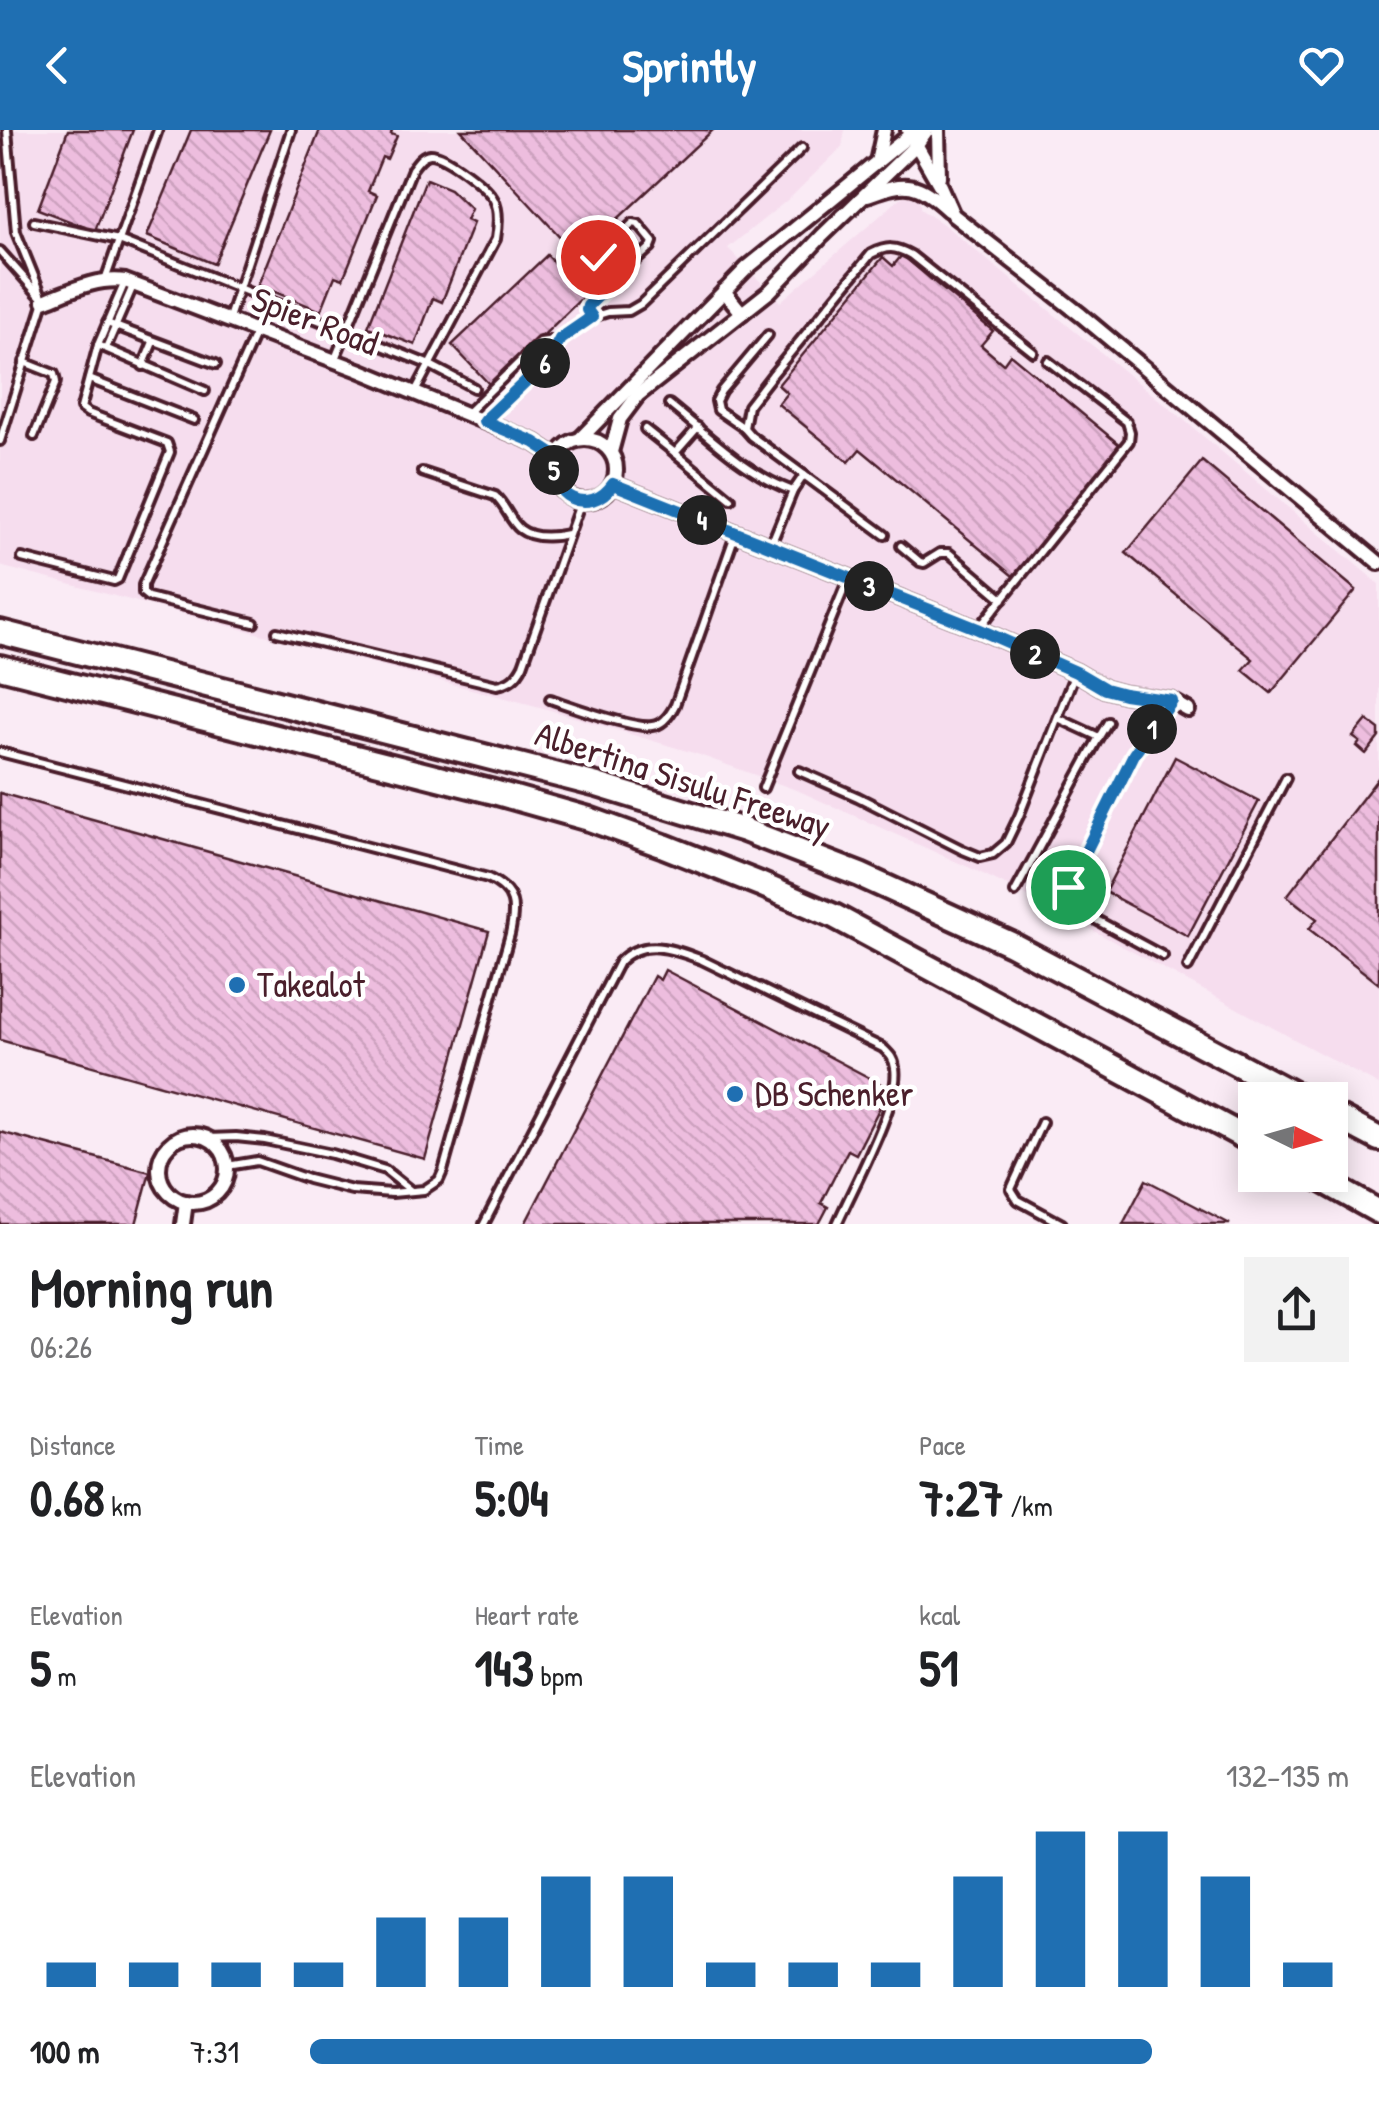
<!DOCTYPE html>
<meta charset="utf-8">
<style>
body{margin:0;font-family:"Patrick Hand",sans-serif;background:#f2f2f2;color:#202124;height:100vh;display:flex;flex-direction:column;font-size:38px;white-space:nowrap}
*{box-sizing:border-box;margin:0}
p{font-size:32px;color:#757577}
.icon{flex:none;width:55px;height:55px;fill:none;stroke:currentColor;stroke-width:2;stroke-linecap:round;stroke-linejoin:round}
.map{position:relative;height:1094px;overflow:hidden}
.panel{display:flex;flex-direction:column;background:#fff;flex:1}
.panel>*{flex:none}
.needle{width:65px;rotate:95deg}
.controls{position:absolute;left:1238px;top:952px;display:grid;gap:20px}
.controls a{display:grid;place-items:center;width:110px;height:110px;border-radius:0px;background:#fff;box-shadow:0 5px 25px #0003;font-size:50px}
.pin{position:absolute;display:grid;place-items:center;width:85px;height:85px;color:#fff;margin:-42px;border:5px solid #fff;border-radius:50%;box-shadow:0 2px 10px #0007}
.km{position:absolute;width:50px;height:50px;margin:-25px;border-radius:50%;background:#222;color:#fff;font-size:28px;line-height:50px;text-align:center}
.round{display:grid;place-items:center;flex:none;width:105px;height:105px;border-radius:0px;background:#f2f2f2}
.head{display:flex;align-items:center;justify-content:space-between;height:170px;padding:0 30px}
h1{font-size:55px;font-weight:800;line-height:75px}
.stats{display:grid;grid-template-columns:repeat(3,1fr);gap:15px;height:170px;padding:10px 30px}
.stats div{display:grid;align-content:center}
.stats b{font-size:50px;font-weight:800}
.stats small{font-size:28px;font-weight:400}
.stats p{font-size:28px}
.chart{height:280px;padding:20px 30px}
.chart p{display:flex;justify-content:space-between}
.chart svg{width:100%;height:180px;margin-top:10px;stroke:#1f6fb2;stroke-width:6}
ul{padding:0 30px;list-style:none;font-size:32px}
li{display:grid;grid-template-columns:160px 120px 1fr;align-items:center;height:75px}
li i{height:25px;border-radius:12px;background:#1f6fb2}
header{display:flex;justify-content:space-between;align-items:center;height:130px;padding:0 30px;background:#1f6fb2;color:#fff;font-size:45px;font-weight:800}
.map>svg:first-child{display:block}
.built{fill:#f6ddee}
.building{fill:url(#building-back-hatch);stroke:#4a1f2b;stroke-width:2.5}
.lines{fill:none;stroke-linecap:round;stroke-linejoin:round}
.lane-casing{stroke:#4a1f2b;stroke-width:14}
.street-casing{stroke:#4a1f2b;stroke-width:20}
.highway-casing{stroke:#4a1f2b;stroke-width:30}
.lane{stroke:#fff;stroke-width:6}
.street{stroke:#fff;stroke-width:12}
.highway{stroke:#fff;stroke-width:22}
.route-casing{stroke:#fff;stroke-width:20}
.route{stroke:#1f6fb2;stroke-width:12}
.poi-dot{fill:#1f6fb2;stroke:#fff;stroke-width:4}
.labels{text-anchor:middle;stroke-width:9;stroke-linejoin:round;paint-order:stroke}
.street-label{font-size:35px;fill:#4a1f2b;stroke:#fff}
.poi-label{font-size:35px;fill:#4a1f2b;stroke:#fff;text-anchor:start}
</style>
<header><svg class="icon" aria-label="back" viewBox="0 0 24 24"><path d="M15 5l-7 7 7 7"/></svg>Sprintly<svg class="icon" aria-label="heart" viewBox="0 0 24 24"><path d="M12 20l-8-8c-3-5 5-10 8-4 3-6 11-1 8 4z"/></svg></header>
<div class="map">
<svg width="1379" height="1094" viewBox="0 0 1379 1094">
<defs>
<pattern id="building-back-hatch" width="6" height="6" patternUnits="userSpaceOnUse" patternTransform="scale(2.5)"><rect width="6" height="6" fill="#edbdde"/><path d="M-1 5l2 2M0 0l6 6M5-1l2 2" fill="none" stroke="#cda2bf"/></pattern>
</defs>
<rect width="100%" height="100%" fill="#faebf5"/>
<filter id="ink" filterUnits="userSpaceOnUse"><feTurbulence type="fractalNoise" baseFrequency=".01" numOctaves="2"/><feDisplacementMap in="SourceGraphic" scale="20" xChannelSelector="R" yChannelSelector="G"/><feConvolveMatrix kernelMatrix="1 2 1 2 8 2 1 2 1" color-interpolation-filters="sRGB"/></filter>
<g filter="url(#ink)">
<!-- built -->
<polygon class="built" points="0,0 845,0 842,17 791,67 728,118 780,172 903,66 920,66 920,79 943,94 1178,285 1379,454 1379,955 1044,774 977,741 799,661 697,624 540,577 0,436"/>
<!-- building -->
<g class="building">
<polygon points="68,0 133,0 95,101 38,79"/>
<polygon points="191,0 270,0 214,134 147,106"/>
<polygon points="320,0 392,0 391,4 397,6 387,29 382,27 368,61 377,65 343,149 335,146 321,181 258,155"/>
<polygon points="461,0 713,0 578,126"/>
<polygon points="426,49 450,59 471,79 466,90 473,93 442,172 433,168 415,215 368,197"/>
<polygon points="547,125 585,165 491,256 452,215"/>
<polygon points="902,125 993,201 981,215 1003,234 1010,224 1121,316 1013,446 860,319 849,332 778,274 787,263 778,255 883,127 893,136"/>
<polygon points="1202,331 1356,460 1271,563 1243,540 1253,529 1126,423"/>
<polygon points="1367,590 1379,599 1379,607 1366,624 1357,616 1360,612 1353,607"/>
<polygon points="1175,627 1259,671 1188,806 1105,762"/>
<polygon points="1379,647 1379,854 1309,799 1317,789 1287,766"/>
<polygon points="0,663 489,801 425,1029 0,910"/>
<polygon points="665,840 883,955 873,973 880,977 856,1024 848,1020 821,1073 828,1077 819,1094 525,1094 654,846 660,850"/>
<polygon points="0,1002 150,1042 136,1094 0,1094"/>
<polygon points="1146,1050 1230,1094 1123,1094"/>
</g>
<g class="lines">
<defs>
<g id="lane">
<polyline points="34,92 119,110 430,235 474,258"/>
<polyline points="0,121 40,166"/>
<polyline points="105,150 158,0"/>
<polyline points="592,187 587,180 591,171 651,117 653,112 638,94 633,93 598,127 597,137 611,153"/>
<polyline points="229,188 291,0"/>
<polyline points="107,193 216,234"/>
<polyline points="98,215 205,261"/>
<polyline points="106,218 133,156"/>
<path d="M335,229L412,39C417,33 421,25 430,24C444,23 488,57 494,70C500,81 498,97 496,109L415,262"/>
<polyline points="24,232 54,244 56,252 34,306"/>
<polyline points="143,236 153,212"/>
<polyline points="89,249 194,290"/>
<path d="M669,274C708,305 746,344 793,361"/>
<polyline points="466,284 540,212 560,209 592,187 608,182 629,181 641,174 802,18"/>
<polyline points="484,291 550,228 559,210"/>
<polyline points="744,298 718,280 716,271 721,261 768,205"/>
<polyline points="645,299 675,323 698,297"/>
<polyline points="0,311 44,171 16,102 7,0"/>
<polyline points="675,323 731,369"/>
<path d="M422,342L495,366C506,376 510,391 520,399C533,409 554,407 568,404"/>
<polyline points="804,345 885,405"/>
<polyline points="901,416 920,432 924,433 940,423 949,423 1003,469"/>
<path d="M770,417L793,361L804,345L751,306L744,298L748,276L772,245L871,124C887,116 895,116 911,125L1033,222"/>
<polyline points="22,428 114,451 118,449 170,322 167,313 88,283 81,278 98,215 125,152"/>
<polyline points="254,493 148,467 143,463 143,455 256,202"/>
<polyline points="979,498 1129,311 1130,302 1127,292 1048,231"/>
<path d="M277,502L497,555C510,553 517,547 523,535L581,371"/>
<path d="M550,569C571,576 633,599 652,596C663,595 670,585 675,575L735,405"/>
<polyline points="1099,607 1108,592"/>
<path d="M0,622L488,748C516,761 516,777 510,804L443,1041L439,1050L424,1060L392,1063L352,1060L308,1049L257,1031L227,1036"/>
<polyline points="799,641 858,667 963,720 980,727 993,724 1006,713 1019,686 1075,543"/>
<polyline points="763,658 848,449"/>
<polyline points="1015,762 1099,607 1058,588"/>
<polyline points="1163,826 1076,779 1066,769 1068,757 1135,624 1171,572"/>
<polyline points="1188,837 1286,648"/>
<polyline points="1042,992 1011,1059 1018,1070 1062,1094"/>
<polyline points="208,1008 236,1007 265,1010 332,1024 385,1040 410,1060"/>
<path d="M484,1094L619,832C643,807 673,819 702,830L883,918C889,924 894,928 895,938C901,971 852,1059 837,1094"/>
</g>
<g id="street">
<polyline points="908,0 940,56 953,85 1081,185 1379,433"/>
<polyline points="938,0 939,47"/>
<polyline points="877,32 884,0"/>
<path d="M868,65C907,50 917,52 948,80"/>
<polyline points="724,161 742,183"/>
<path d="M44,171C70,161 97,147 125,151L359,240L534,312L557,327"/>
<polyline points="580,309 747,138 916,0"/>
<circle cx="585" cy="340" r="31"/>
<polyline points="611,322 620,289 638,265 770,161 822,106 917,14 927,0"/>
<polyline points="613,354 978,499 1076,542 1105,559 1124,564 1172,571 1188,580"/>
<circle cx="193" cy="1039" r="34"/>
<polyline points="183,1094 186,1072"/>
</g>
<g id="highway">
<polyline points="0,502 597,655 744,700 860,745 1011,814 1305,970"/>
<polyline points="0,537 490,661 589,689 664,716 760,754 834,786 1255,1013"/>
<polyline points="1330,983 1379,1009"/>
<polyline points="1313,1045 1379,1082"/>
</g>
</defs>
<!-- lane casing -->
<use href="#lane" class="lane-casing"/>
<!-- street casing -->
<use href="#street" class="street-casing"/>
<!-- highway casing -->
<use href="#highway" class="highway-casing"/>
<!-- lane -->
<use href="#lane" class="lane"/>
<!-- street -->
<use href="#street" class="street"/>
<!-- highway -->
<use href="#highway" class="highway"/>
</g>
</g>
<g class="lines" filter="url(#ink)">
<defs>
<path id="route" d="M598,127L597,137L611,153L588,176L587,180L592,187L560,209L550,228L484,291L534,312L557,327C545,367 590,388 613,354L978,499L1076,542L1105,559L1124,564L1172,571L1134,624L1068,757"/>
</defs>
<!-- route casing -->
<use href="#route" class="route-casing"/>
<!-- route -->
<use href="#route" class="route"/>
</g>
<!-- markers -->
<g class="poi-dot">
<circle cx="237" cy="855" r="10"/>
<circle cx="735" cy="964" r="10"/>
</g>
<g class="labels">
<!-- street labels -->
<g class="street-label">
<text transform="translate(315 191) rotate(21)" y="12">Spier Road</text>
<text transform="translate(683 650) rotate(18)" y="12">Albertina Sisulu Freeway</text>
</g>
<!-- poi labels -->
<g class="poi-label">
<text x="257" y="867">Takealot</text>
<text x="755" y="976">DB Schenker</text>
</g>
</g>
</svg>
<div class="controls">
<a><svg class="needle" viewBox="-14 -14 28 28"><path d="M0-13l5 13h-10z" fill="#e53935"/><path d="M0 13l5-13h-10z" fill="#757577"/></svg></a>
</div>
<div class="pin" style="left:1068px;top:757px;background:#1e9e55"><svg class="icon" aria-label="arrive" viewBox="0 0 24 24"><path d="M6 21V4h12l-3 4 3 4H6"/></svg></div>
<div class="pin" style="left:598px;top:127px;background:#d93025"><svg class="icon" aria-label="check" viewBox="0 0 24 24"><path d="M5 12l5 5 9-10"/></svg></div>
<b class="km" style="left:1152px;top:599px">1</b>
<b class="km" style="left:1035px;top:524px">2</b>
<b class="km" style="left:869px;top:456px">3</b>
<b class="km" style="left:702px;top:390px">4</b>
<b class="km" style="left:554px;top:340px">5</b>
<b class="km" style="left:545px;top:233px">6</b>
</div>
<section class="panel">
<div class="head"><div><h1>Morning run</h1><p>06:26</p></div><a class="round"><svg class="icon" aria-label="share" viewBox="0 0 24 24"><path d="M12 15V3M7 8l5-5 5 5M5 13v7h14v-7"/></svg></a></div>
<div class="stats">
<div><p>Distance</p><b>0.68<small> km</small></b></div>
<div><p>Time</p><b>5:04</b></div>
<div><p>Pace</p><b>7:27<small> /km</small></b></div>
</div>
<div class="stats">
<div><p>Elevation</p><b>5<small> m</small></b></div>
<div><p>Heart rate</p><b>143<small> bpm</small></b></div>
<div><p>kcal</p><b>51</b></div>
</div>
<div class="chart"><p><span>Elevation</span>132–135 m</p>
<svg viewBox="0 0 160 44" preserveAspectRatio="none"><path d="M5 44V38M15 44V38M25 44V38M35 44V38M45 44V27M55 44V27M65 44V17M75 44V17M85 44V38M95 44V38M105 44V38M115 44V17M125 44V6M135 44V6M145 44V17M155 44V38"/></svg>
</div>
<ul>
<li><b>100 m</b>7:31<i style="width:81%"></i></li>
</ul>
</section>
